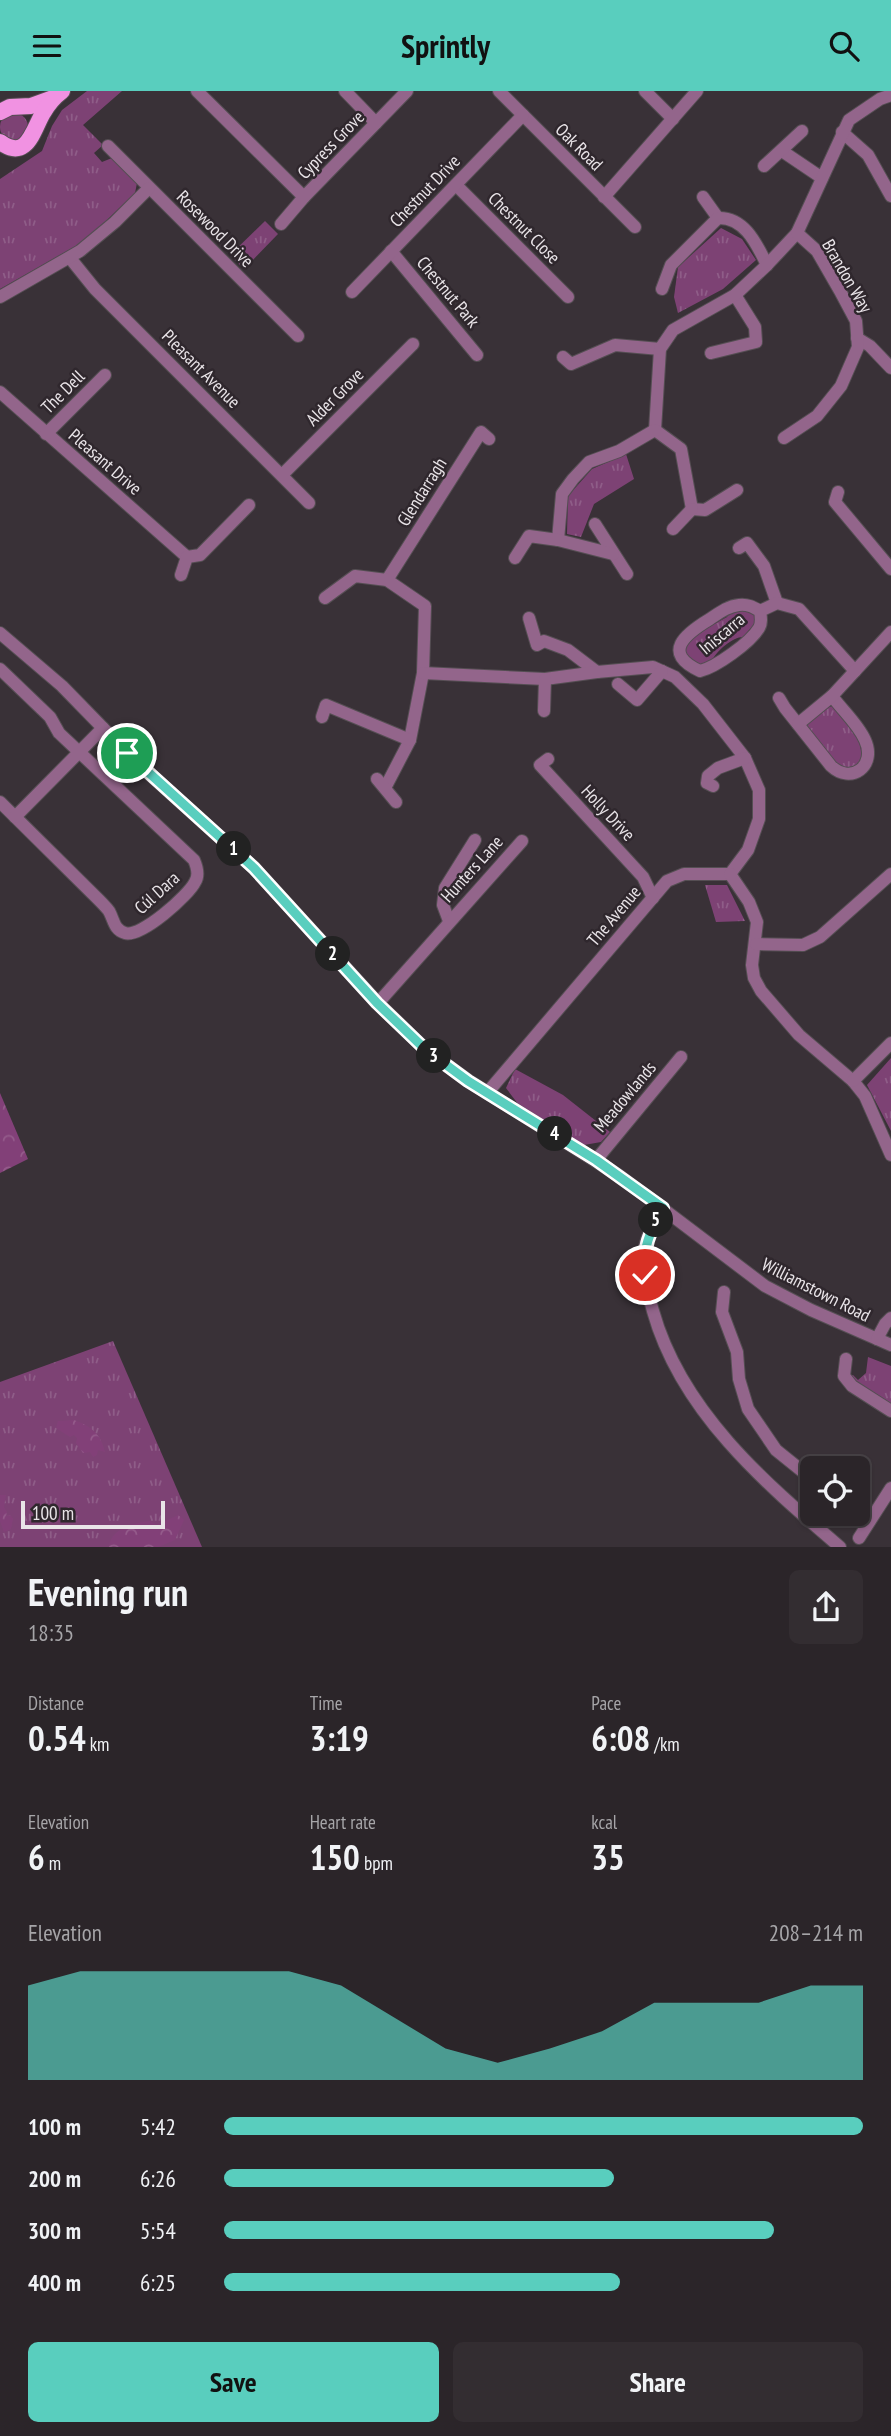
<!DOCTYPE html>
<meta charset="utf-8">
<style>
body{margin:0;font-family:"PT Sans Narrow",sans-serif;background:#332d31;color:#f1f3f6;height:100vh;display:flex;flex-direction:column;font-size:26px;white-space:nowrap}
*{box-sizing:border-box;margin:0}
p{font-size:23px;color:#a6a5a8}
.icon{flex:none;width:38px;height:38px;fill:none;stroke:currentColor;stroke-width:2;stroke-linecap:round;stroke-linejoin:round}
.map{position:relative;height:1456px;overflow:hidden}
.side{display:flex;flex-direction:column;background:#2b2529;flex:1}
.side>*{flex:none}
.controls{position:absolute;left:800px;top:1365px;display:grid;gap:14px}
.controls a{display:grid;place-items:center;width:70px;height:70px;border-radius:10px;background:#2b2529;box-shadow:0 2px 5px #0004,0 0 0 2px #474246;font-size:35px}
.scale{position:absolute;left:21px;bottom:18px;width:144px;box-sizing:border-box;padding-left:7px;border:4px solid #e9e4e8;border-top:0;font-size:19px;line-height:24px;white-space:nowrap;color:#e9e4e8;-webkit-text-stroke:5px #2f272d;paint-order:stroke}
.pin{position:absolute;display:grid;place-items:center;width:60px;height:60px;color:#fff;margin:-30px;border:4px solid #fff;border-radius:50%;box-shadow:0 2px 7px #0007}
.km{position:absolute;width:35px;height:35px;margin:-18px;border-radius:50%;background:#222;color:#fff;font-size:19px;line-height:35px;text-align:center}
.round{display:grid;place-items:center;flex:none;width:74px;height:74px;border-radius:10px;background:#332d31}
.overview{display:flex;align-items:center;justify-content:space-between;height:119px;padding:0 28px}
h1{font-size:38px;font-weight:700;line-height:52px}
.figures{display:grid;grid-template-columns:repeat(3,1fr);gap:10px;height:119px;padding:7px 28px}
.figures div{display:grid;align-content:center}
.figures b{font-size:35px;font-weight:700}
.figures small{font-size:19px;font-weight:400}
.figures p{font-size:19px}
.chart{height:196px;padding:14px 28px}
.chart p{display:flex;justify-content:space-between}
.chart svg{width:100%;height:126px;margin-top:7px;fill:#59cebe;opacity:.7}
.button{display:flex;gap:14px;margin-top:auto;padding:14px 28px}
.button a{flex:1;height:80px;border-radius:10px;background:#59cebe;color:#111;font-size:28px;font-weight:700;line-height:80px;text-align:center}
.button a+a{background:#332d31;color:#f1f3f6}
ul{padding:0 28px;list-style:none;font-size:23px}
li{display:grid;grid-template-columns:112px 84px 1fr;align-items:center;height:52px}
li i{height:18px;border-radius:9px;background:#59cebe}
header{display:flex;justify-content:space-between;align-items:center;height:91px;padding:0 28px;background:#59cebe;color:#111;font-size:32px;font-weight:700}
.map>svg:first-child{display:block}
.grass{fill:url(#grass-tufts)}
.forest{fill:url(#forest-crowns)}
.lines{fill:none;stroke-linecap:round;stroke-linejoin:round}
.minor-casing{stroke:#554e53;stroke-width:14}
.major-casing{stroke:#554e53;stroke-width:18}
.minor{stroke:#93658b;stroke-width:12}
.major{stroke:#f192e2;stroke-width:16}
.route-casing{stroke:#fff;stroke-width:14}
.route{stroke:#59cebe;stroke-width:9}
.labels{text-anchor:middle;stroke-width:5;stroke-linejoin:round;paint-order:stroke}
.street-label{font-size:18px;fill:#e9e4e8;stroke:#2f272d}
</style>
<header><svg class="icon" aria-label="menu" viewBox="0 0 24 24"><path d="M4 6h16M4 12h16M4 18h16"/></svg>Sprintly<svg class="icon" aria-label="search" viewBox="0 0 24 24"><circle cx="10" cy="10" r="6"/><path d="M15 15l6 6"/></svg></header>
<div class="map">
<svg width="891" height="1456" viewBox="0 0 891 1456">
<defs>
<pattern id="grass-tufts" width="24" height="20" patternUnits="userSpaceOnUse" patternTransform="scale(1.75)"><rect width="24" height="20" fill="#7d4274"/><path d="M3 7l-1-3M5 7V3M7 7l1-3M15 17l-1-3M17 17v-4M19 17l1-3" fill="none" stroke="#8f5d88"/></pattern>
<pattern id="forest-crowns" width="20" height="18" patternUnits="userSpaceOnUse" patternTransform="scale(1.75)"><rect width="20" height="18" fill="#824078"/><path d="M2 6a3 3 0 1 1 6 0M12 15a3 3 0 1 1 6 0" fill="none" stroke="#945b8b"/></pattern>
</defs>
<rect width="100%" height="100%" fill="#393137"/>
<!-- grass -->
<g class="grass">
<polygon points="87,0 122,0 83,34 103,54 94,62 102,71 112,67 137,92 135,102 85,150 0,198 0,88 42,60 52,35 62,19"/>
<circle cx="14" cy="36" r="14"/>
<polygon points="265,130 278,143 244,178 230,164"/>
<polygon points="721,137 742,148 756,169 723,198 678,222 674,206 678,176"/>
<polygon points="626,363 634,388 594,413 581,446 567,443 568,405 592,378"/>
<path d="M736,519L754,521L756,531L743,546C733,546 716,560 712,570L700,575L685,564L687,548L727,526L729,522Z"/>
<path d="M834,615C849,634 862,644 862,670C839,692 821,656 807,639V632L827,616Z"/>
<polygon points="705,794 727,794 745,830 716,831"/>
<polygon points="891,967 891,1040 867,994"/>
<polygon points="515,978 563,1004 610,1041 601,1051 584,1054 518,1013 506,997"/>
<polygon points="113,1250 202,1456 0,1456 0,1291"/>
<polygon points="868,1266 891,1275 891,1316 849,1286 853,1284 858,1289 866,1282"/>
</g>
<!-- forest -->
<g class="forest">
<polygon points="0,1002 28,1068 0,1082"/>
<path d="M74,1329C91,1335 101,1343 105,1361L98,1359L97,1364L93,1366L90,1361L83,1362L76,1352L77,1347L74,1344L70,1346L56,1337L58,1330Z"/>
<polygon points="0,1404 6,1404 4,1416 7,1421 6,1425 10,1424 13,1428 11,1438 4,1441 0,1430"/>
<path d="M178,1424L184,1429L175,1449L158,1456H109C111,1437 134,1432 150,1430L157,1434Z"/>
</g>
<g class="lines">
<defs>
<g id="minor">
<polyline points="197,0 304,106"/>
<polyline points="345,0 376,32"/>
<polyline points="499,0 635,136"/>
<polyline points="645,0 673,28"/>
<polyline points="842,41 868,64 891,105"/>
<polyline points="108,55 298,245"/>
<polyline points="782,60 822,87"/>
<polyline points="764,75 802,40"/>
<polyline points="456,94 568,206"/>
<polyline points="604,106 697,0"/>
<polyline points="703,106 718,127"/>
<polyline points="281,133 304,106 407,0"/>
<polyline points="391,160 477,264"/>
<polyline points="70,167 95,198 309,412"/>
<path d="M662,198L671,174L718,127C745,126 757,154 767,174"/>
<polyline points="352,201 523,24"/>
<polyline points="0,206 80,160 115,131 149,97"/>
<polyline points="857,247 870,255 891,277"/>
<polyline points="711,262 756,251 755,236 735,204"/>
<polyline points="563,266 571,273 615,254 660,258"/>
<polyline points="0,301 187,466"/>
<polyline points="655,339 660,258 673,239 735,204 767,174 797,142 849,29 880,8 891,4"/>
<polyline points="655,339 681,358 692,418"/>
<polyline points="46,343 105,284"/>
<polyline points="784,347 817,325 841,295 858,256 856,230 840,200 817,160 797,142"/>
<polyline points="282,384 413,253"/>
<polyline points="838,401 835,411 891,478"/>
<polyline points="692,418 705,419 737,399"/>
<polyline points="595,433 627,483"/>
<polyline points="673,438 692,418"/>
<polyline points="558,449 562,403 573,388 589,371 619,360 655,339"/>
<polyline points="739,457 747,452 764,475 777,512"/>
<polyline points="515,467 529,445 558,449 613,463"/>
<polyline points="181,484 187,466 200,464 249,414"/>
<polyline points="387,489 481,341 489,348"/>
<polyline points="325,507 355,485 387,489 425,515 423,582 410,649 385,697"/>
<path d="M760,520C761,526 762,532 759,537C750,552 716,576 700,580C661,562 685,543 710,528C719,522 728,515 739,514C748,513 753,516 760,520L777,512L799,518L855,580"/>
<polyline points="529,527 537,554 544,550 568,559 597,581"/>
<polyline points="0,542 62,595 136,671 254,777 378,912 426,959 469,990 621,1086 765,1195 811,1219 891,1254"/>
<path d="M0,578L50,626L59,642L194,769C197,776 199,785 195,791C189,804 141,847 125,842C114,839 114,829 109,820C106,816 102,812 98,808L0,711"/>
<polyline points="423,582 545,588 597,581 653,576 675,586 703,613 745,667 759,699 759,728 748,759 730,783 684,783 667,790 487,1002"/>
<polyline points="618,593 637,609 662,580"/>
<path d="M779,607L785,617L831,675C851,694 877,675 865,649C858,633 842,619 832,605"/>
<polyline points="544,620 545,588"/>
<polyline points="322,626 326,614 410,649"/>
<polyline points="798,633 832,605 891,541"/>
<polyline points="548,668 540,674 643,786 653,807"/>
<polyline points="377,688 396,711"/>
<polyline points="713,695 707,692 708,685 718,677 745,667"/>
<polyline points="15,726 103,637"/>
<polyline points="730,783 749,811 757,831 752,874 754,887 761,900 799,944 853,990 865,1005 891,1064"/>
<polyline points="449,830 443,814 445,797 475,749"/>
<polyline points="756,853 803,854 820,846 891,783"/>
<polyline points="378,912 522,750"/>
<polyline points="853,990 891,952"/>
<polyline points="596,1069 681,966"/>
<path d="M663,1117C656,1129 648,1142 645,1156C641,1177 647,1199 653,1220C681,1320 764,1391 840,1456"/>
<polyline points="724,1201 722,1221 737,1261 739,1288 748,1318 776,1359 812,1388"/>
<polyline points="877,1248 885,1233 891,1227"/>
<polyline points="846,1268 844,1285 852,1295 891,1320"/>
<polyline points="858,1416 872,1425"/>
<polyline points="859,1447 891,1397"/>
</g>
<g id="major">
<polyline points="0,21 10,16 31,15 53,7"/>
<path d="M0,51C27,71 33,39 43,22C48,13 54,6 62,0"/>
</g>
</defs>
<!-- minor casing -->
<use href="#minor" class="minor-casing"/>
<!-- major casing -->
<use href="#major" class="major-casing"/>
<!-- minor -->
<use href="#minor" class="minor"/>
<!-- major -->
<use href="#major" class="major"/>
</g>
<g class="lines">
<defs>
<path id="route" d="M127,662L254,777L377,912L426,959L468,990L596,1069L663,1117C650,1140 642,1158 645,1184"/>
</defs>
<!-- route casing -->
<use href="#route" class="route-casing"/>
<!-- route -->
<use href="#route" class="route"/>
</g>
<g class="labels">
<!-- street labels -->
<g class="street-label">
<text transform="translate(331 54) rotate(-46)" y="6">Cypress Grove</text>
<text transform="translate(579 56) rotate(45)" y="6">Oak Road</text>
<text transform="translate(425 100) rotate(-46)" y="6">Chestnut Drive</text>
<text transform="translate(524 137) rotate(45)" y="6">Chestnut Close</text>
<text transform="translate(215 138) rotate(45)" y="6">Rosewood Drive</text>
<text transform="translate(847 185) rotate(60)" y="6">Brandon Way</text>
<text transform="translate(448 201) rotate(50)" y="6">Chestnut Park</text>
<text transform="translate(201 278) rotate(45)" y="6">Pleasant Avenue</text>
<text transform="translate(63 301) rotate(-45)" y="6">The Dell</text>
<text transform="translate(335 306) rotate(-45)" y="6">Alder Grove</text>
<text transform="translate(105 371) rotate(41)" y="6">Pleasant Drive</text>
<text transform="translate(422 401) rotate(-58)" y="6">Glendarragh</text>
<text transform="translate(722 543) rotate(-40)" y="6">Iniscarra</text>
<text transform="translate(608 722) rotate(47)" y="6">Holly Drive</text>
<text transform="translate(472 778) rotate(-48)" y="6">Hunters Lane</text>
<text transform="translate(157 802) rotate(-42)" y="6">Cúl Dara</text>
<text transform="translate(614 825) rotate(-50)" y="6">The Avenue</text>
<text transform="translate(625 1006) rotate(-50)" y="6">Meadowlands</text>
<text transform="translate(816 1199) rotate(27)" y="6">Williamstown Road</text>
</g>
</g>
</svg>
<div class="controls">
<a><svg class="icon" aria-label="locate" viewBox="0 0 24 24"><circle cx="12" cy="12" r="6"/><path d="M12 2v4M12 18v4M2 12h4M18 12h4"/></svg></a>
</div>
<div class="scale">100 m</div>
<div class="pin" style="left:127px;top:662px;background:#1e9e55"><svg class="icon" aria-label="arrive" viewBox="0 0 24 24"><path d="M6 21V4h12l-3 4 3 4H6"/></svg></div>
<div class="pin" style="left:645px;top:1184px;background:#d93025"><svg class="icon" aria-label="check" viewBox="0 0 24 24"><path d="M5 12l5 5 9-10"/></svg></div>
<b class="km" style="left:234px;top:758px">1</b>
<b class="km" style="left:333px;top:863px">2</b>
<b class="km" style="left:434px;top:965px">3</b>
<b class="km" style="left:555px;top:1043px">4</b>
<b class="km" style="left:656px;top:1129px">5</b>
</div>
<section class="side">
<div class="overview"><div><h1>Evening run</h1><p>18:35</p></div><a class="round"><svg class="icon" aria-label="share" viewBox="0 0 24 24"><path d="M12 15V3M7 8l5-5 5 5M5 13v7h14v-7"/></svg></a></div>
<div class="figures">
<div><p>Distance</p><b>0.54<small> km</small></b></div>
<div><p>Time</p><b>3:19</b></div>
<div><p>Pace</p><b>6:08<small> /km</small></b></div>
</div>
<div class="figures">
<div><p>Elevation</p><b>6<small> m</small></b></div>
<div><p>Heart rate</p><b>150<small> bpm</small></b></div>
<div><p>kcal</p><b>35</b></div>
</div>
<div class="chart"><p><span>Elevation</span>208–214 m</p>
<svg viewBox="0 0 160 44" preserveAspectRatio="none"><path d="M0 44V11L10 6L20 6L30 6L40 6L50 6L60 11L70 22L80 33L90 38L100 33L110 27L120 17L130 17L140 17L150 11L160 11V44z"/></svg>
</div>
<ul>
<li><b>100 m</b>5:42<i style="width:100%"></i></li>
<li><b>200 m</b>6:26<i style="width:61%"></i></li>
<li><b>300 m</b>5:54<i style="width:86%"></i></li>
<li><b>400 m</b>6:25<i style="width:62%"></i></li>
</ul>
<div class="button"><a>Save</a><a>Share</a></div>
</section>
